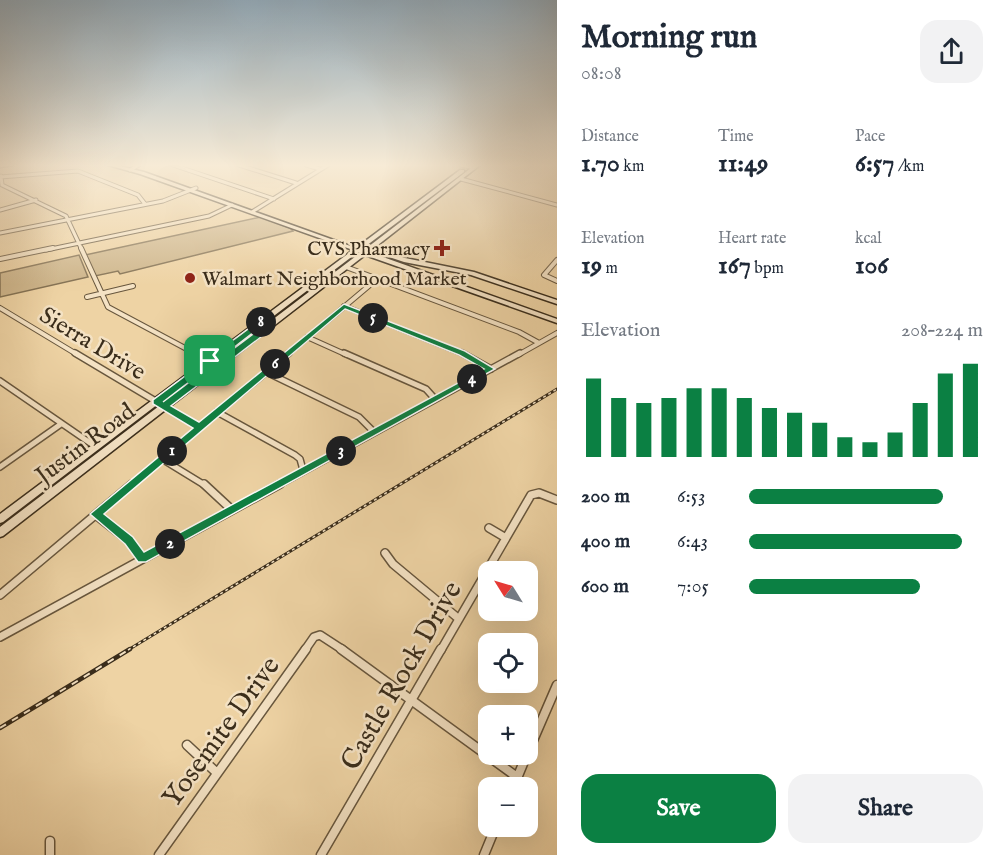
<!DOCTYPE html>
<html lang="en">
<head>
<meta charset="utf-8">
<style>
	body { margin:0; font-family:"IM FELL English",serif; background:#f2f2f3; color:#1f2937; height:100vh; display:flex; flex-direction:column; font-size:22px; white-space:nowrap }
	* { box-sizing:border-box; margin:0 }
	p { font-size:20px; color:#747a83 }
	.icon { flex:none; width:33px; height:33px; fill:none; stroke:currentColor; stroke-width:2; stroke-linecap:round; stroke-linejoin:round }
	.map { position:relative; flex:1; overflow:hidden }
	.panel { display:flex; flex-direction:column; background:#fff; width:450px }
	.panel>* { flex:none }
	.needle { width:39px; rotate:307deg }
	.controls { position:absolute; left:478px; top:561px; display:grid; gap:12px }
	.controls a { display:grid; place-items:center; width:60px; height:60px; border-radius:12px; background:#fff; box-shadow:0 6px 24px #0002; font-size:30px }
	.pin { position:absolute; display:grid; place-items:center; width:51px; height:51px; color:#fff; margin:-26px; border-radius:12px; box-shadow:0 3px 9px #0006 }
	.km { position:absolute; width:30px; height:30px; margin:-15px; border-radius:50%; background:#222; color:#fff; font-size:16px; line-height:30px; text-align:center }
	.round { display:grid; place-items:center; flex:none; width:63px; height:63px; border-radius:18px; background:#f2f2f3 }
	.head { display:flex; align-items:center; justify-content:space-between; height:102px; padding:0 24px }
	h1 { font-size:33px; font-weight:800; line-height:45px }
	.stats { display:grid; grid-template-columns:repeat(3,1fr); gap:9px; height:102px; padding:6px 24px }
	.stats div { display:grid; align-content:center }
	.stats b { font-size:26px; font-weight:800 }
	.stats small { font-size:16px; font-weight:400 }
	.stats p { font-size:16px }
	.chart { height:168px; padding:12px 24px }
	.chart p { display:flex; justify-content:space-between }
	.chart svg { width:100%; height:108px; margin-top:6px; stroke:#0b8043; stroke-width:6 }
	.cta { display:flex; gap:12px; margin-top:auto; padding:12px 24px }
	.cta a { flex:1; height:69px; border-radius:18px; background:#0b8043; color:#fff; font-size:24px; font-weight:800; line-height:69px; text-align:center }
	.cta a+a { background:#f2f2f3; color:#1f2937 }
	ul { padding:0 24px; list-style:none; font-size:20px }
	li { display:grid; grid-template-columns:96px 72px 1fr; align-items:center; height:45px }
	li i { height:15px; border-radius:8px; background:#0b8043 }
	main { display:flex; flex:1; min-height:0 }
	.map>svg:first-child { display:block }
	.green { fill:#cfb78d; stroke:#847254; stroke-width:1.5 }
	.lines { fill:none; stroke-linecap:round; stroke-linejoin:round }
	.minor-far4-casing { stroke:#67563d; stroke-width:5 }
	.minor-far3-casing { stroke:#67563d; stroke-width:6 }
	.minor-far2-casing { stroke:#67563d; stroke-width:8 }
	.minor-far1-casing { stroke:#67563d; stroke-width:10 }
	.minor-casing { stroke:#67563d; stroke-width:11 }
	.secondary-casing { stroke:#3a2d1b; stroke-width:3 }
	.minor-far4 { stroke:#f4e2c4; stroke-width:3 }
	.minor-far3 { stroke:#f4e2c4; stroke-width:4 }
	.minor-far2 { stroke:#f4e2c4; stroke-width:5 }
	.minor-far1 { stroke:#f4e2c4; stroke-width:7 }
	.minor { stroke:#f4e2c4; stroke-width:8 }
	.secondary { fill:#f4e2c4; fill-rule:evenodd }
	.rail-far1-casing { stroke:#3a2d1b; stroke-width:3 }
	.rail-casing { stroke:#3a2d1b; stroke-width:4.5 }
	.rail-far1 { stroke:#f4e2c4; stroke-width:1.5; stroke-dasharray:3; stroke-linecap:butt }
	.rail { stroke:#f4e2c4; stroke-width:2; stroke-dasharray:7; stroke-linecap:butt }
	.route { fill:#0b8043; stroke:#fff; stroke-width:1.5; fill-rule:evenodd }
	.poi-dot { fill:#8f2418; stroke:#f4e2c4; stroke-width:2 }
	.labels { text-anchor:middle; stroke-width:5; stroke-linejoin:round; paint-order:stroke }
	.far-poi-label { font-size:20px; fill:#3a2d1b; stroke:#f4e2c4; text-anchor:end }
	.street-label { font-size:24px; fill:#3a2d1b; stroke:#f4e2c4 }
	.near-street-label { font-size:28px; fill:#3a2d1b; stroke:#f4e2c4 }
</style>
</head>
<body>
<main>
<div class="map">
<svg width="557" height="855" viewBox="0 0 557 855">
	<rect width="100%" height="100%" fill="#eed3a4"/>
	<filter id="stains"><feTurbulence type="fractalNoise" baseFrequency=".00333" numOctaves="4"/><feColorMatrix values="0 0 0 0 .2 0 0 0 0 .09 0 0 0 0 .02 0 0 0 .5 -.17"/></filter>
	<radialGradient id="worn" r=".72"><stop offset=".6" stop-color="#630" stop-opacity="0"/><stop offset="1" stop-color="#630" stop-opacity=".3"/></radialGradient>
	<!-- green -->
	<path class="green" d="M 261,217 L 290,228 L 293,231 L 120,274 L 118,271 L 95,276 L 85,255 Z
		M 79,255 L 88,277 L 0,297 L 0,273 Z"/>
	<g class="lines">
		<defs>
			<path id="minor-far4" d="M 173,165 L 274,199
				M 239,165 L 296,183
				M 306,165 L 320,169
				M 461,165 L 474,168
				M 130,170 L 139,165
				M 1,176 L 2,185 L 66,216 L 82,250
				M 0,177 L 78,171 L 138,195 L 145,204
				M 461,179 L 557,205
				M 0,210 L 36,200
				M 252,212 L 328,165
				M 0,233 L 163,201 L 196,188
				M 46,250 L 209,216 L 232,205"/>
			<path id="minor-far3" d="M 81,248 L 108,307 L 198,355
				M 0,259 L 53,248
				M 557,260 L 544,275 L 557,281
				M 346,267 L 519,332 L 539,343
				M 87,297 L 133,286
				M 344,306 L 465,355
				M 0,308 L 78,355
				M 307,337 L 347,355
				M 287,355 L 377,279
				M 518,355 L 557,333"/>
			<path id="minor-far2" d="M 75,353 L 199,427
				M 195,353 L 210,361
				M 344,353 L 426,389 L 435,399
				M 462,353 L 491,369
				M 266,372 L 359,417 L 374,432
				M 0,381 L 96,447
				M 217,412 L 295,455 L 300,459 L 303,470
				M 162,459 L 206,486
				M 0,467 L 61,424
				M 130,486 L 289,353
				M 277,486 L 520,353"/>
			<path id="minor-far1" d="M 204,484 L 232,510
				M 96,515 L 129,541 L 142,559
				M 489,528 L 506,538
				M 385,553 L 393,564 L 459,619
				M 0,595 L 132,484
				M 0,637 L 280,484
				M 305,650 L 314,637 L 320,635 L 343,650
				M 441,650 L 531,495 L 539,493 L 557,500"/>
			<path id="minor" d="M 341,649 L 517,777
				M 187,745 L 216,772
				M 528,752 L 557,685
				M 513,788 L 527,754
				M 50,841 L 50,855
				M 159,855 L 306,649
				M 321,855 L 441,649
				M 484,855 L 496,826"/>
			<path id="secondary" d="M 0,165 L 13,165 L 0,167 Z
				M 108,165 L 116,165 L 144,172 L 356,248 L 460,170 L 464,170 L 464,172 L 362,249 L 364,250 L 475,165 L 480,165 L 369,252 L 557,319 L 557,323 L 365,255 L 3,536 L 0,537 L 0,527 L 360,253 L 358,252 L 3,522 L 0,523 L 0,514 L 353,250 L 140,174 Z
				M 379,250 L 405,258 L 474,272 L 557,300 L 557,304 L 471,275 L 404,262 L 377,253 L 377,251 Z"/>
		</defs>
		<!-- minor-far4 casing -->
		<use href="#minor-far4" class="minor-far4-casing"/>
		<!-- minor-far3 casing -->
		<use href="#minor-far3" class="minor-far3-casing"/>
		<!-- minor-far2 casing -->
		<use href="#minor-far2" class="minor-far2-casing"/>
		<!-- minor-far1 casing -->
		<use href="#minor-far1" class="minor-far1-casing"/>
		<!-- minor casing -->
		<use href="#minor" class="minor-casing"/>
		<!-- secondary casing -->
		<use href="#secondary" class="secondary-casing"/>
		<!-- minor-far4 -->
		<use href="#minor-far4" class="minor-far4"/>
		<!-- minor-far3 -->
		<use href="#minor-far3" class="minor-far3"/>
		<!-- minor-far2 -->
		<use href="#minor-far2" class="minor-far2"/>
		<!-- minor-far1 -->
		<use href="#minor-far1" class="minor-far1"/>
		<!-- minor -->
		<use href="#minor" class="minor"/>
		<!-- secondary -->
		<use href="#secondary" class="secondary"/>
		<defs>
			<path id="rail-far1" d="M 128,650 L 557,389"/>
			<path id="rail" d="M 0,728 L 130,649"/>
		</defs>
		<!-- rail-far1 casing -->
		<use href="#rail-far1" class="rail-far1-casing"/>
		<!-- rail casing -->
		<use href="#rail" class="rail-casing"/>
		<!-- rail-far1 -->
		<use href="#rail-far1" class="rail-far1"/>
		<!-- rail -->
		<use href="#rail" class="rail"/>
	</g>
	<!-- sky -->
	<linearGradient id="sky" x2="0" y2="1"><stop stop-color="#92aaba"/><stop offset="0.58" stop-color="#f7ebd6"/><stop offset="1" stop-color="#f7ebd6" stop-opacity="0"/></linearGradient>
	<rect width="557" height="285" fill="url(#sky)"/>
	<!-- route -->
	<path class="route" d="M 344,304 L 465,351 L 495,369 L 146,562 L 138,562 L 125,544 L 90,514 L 193,428 L 153,404 L 153,400 L 260,320 L 274,323 L 274,327 L 171,406 L 199,422 ZM 345,309 L 459,355 L 484,369 L 144,552 L 133,537 L 104,514 ZM 263,325 L 265,325 L 163,402 Z"/>
	<!-- markers -->
	<g class="poi-dot">
		<path d="M439 239h6v6h6v6h-6v6h-6v-6h-6v-6h6z"/>
		<circle cx="190" cy="278" r="6"/>
	</g>
	<g class="labels">
		<!-- far-poi labels -->
		<g class="far-poi-label">
			<text x="430" y="255">CVS Pharmacy</text>
			<text x="202" y="285" text-anchor="start">Walmart Neighborhood Market</text>
		</g>
		<!-- street labels -->
		<g class="street-label">
			<text transform="translate(93 343) rotate(31)" y="8">Sierra Drive</text>
			<text transform="translate(85 443) rotate(-37)" y="8">Justin Road</text>
		</g>
		<!-- near-street labels -->
		<g class="near-street-label">
			<text transform="translate(400 675) rotate(-60)" y="10">Castle Rock Drive</text>
			<text transform="translate(220 731) rotate(-54)" y="10">Yosemite Drive</text>
		</g>
	</g>
	<rect width="100%" height="100%" filter="url(#stains)"/>
	<rect width="100%" height="100%" fill="url(#worn)"/>
</svg>
<div class="controls">
<a><svg class="needle" viewBox="-14 -14 28 28"><path d="M0-13l5 13h-10z" fill="#e53935"/><path d="M0 13l5-13h-10z" fill="#747a83"/></svg></a>
<a><svg class="icon" aria-label="locate" viewBox="0 0 24 24"><circle cx="12" cy="12" r="6"/><path d="M12 2v4M12 18v4M2 12h4M18 12h4"/></svg></a>
<a>+</a>
<a>−</a>
</div>
<div class="pin" style="left:210px;top:361px;background:#1e9e55"><svg class="icon" aria-label="arrive" viewBox="0 0 24 24"><path d="M6 21V4h12l-3 4 3 4H6"/></svg></div>
<b class="km" style="left:172px;top:451px">1</b>
<b class="km" style="left:170px;top:544px">2</b>
<b class="km" style="left:341px;top:451px">3</b>
<b class="km" style="left:472px;top:379px">4</b>
<b class="km" style="left:373px;top:318px">5</b>
<b class="km" style="left:275px;top:364px">6</b>
<b class="km" style="left:261px;top:322px">8</b>
</div>
<section class="panel">
<div class="head"><div><h1>Morning run</h1><p>08:08</p></div><a class="round"><svg class="icon" aria-label="share" viewBox="0 0 24 24"><path d="M12 15V3M7 8l5-5 5 5M5 13v7h14v-7"/></svg></a></div>
<div class="stats">
<div><p>Distance</p><b>1.70<small> km</small></b></div>
<div><p>Time</p><b>11:49</b></div>
<div><p>Pace</p><b>6:57<small> /km</small></b></div>
</div>
<div class="stats">
<div><p>Elevation</p><b>19<small> m</small></b></div>
<div><p>Heart rate</p><b>167<small> bpm</small></b></div>
<div><p>kcal</p><b>106</b></div>
</div>
<div class="chart"><p><span>Elevation</span>208–224 m</p>
<svg viewBox="0 0 160 44" preserveAspectRatio="none"><path d="M5 44V12M15 44V20M25 44V22M35 44V20M45 44V16M55 44V16M65 44V20M75 44V24M85 44V26M95 44V30M105 44V36M115 44V38M125 44V34M135 44V22M145 44V10M155 44V6"/></svg>
</div>
<ul>
<li><b>200 m</b>6:53<i style="width:83%"></i></li>
<li><b>400 m</b>6:43<i style="width:91%"></i></li>
<li><b>600 m</b>7:05<i style="width:73%"></i></li>
</ul>
<div class="cta"><a>Save</a><a>Share</a></div>
</section>
</main>
</body>
</html>
